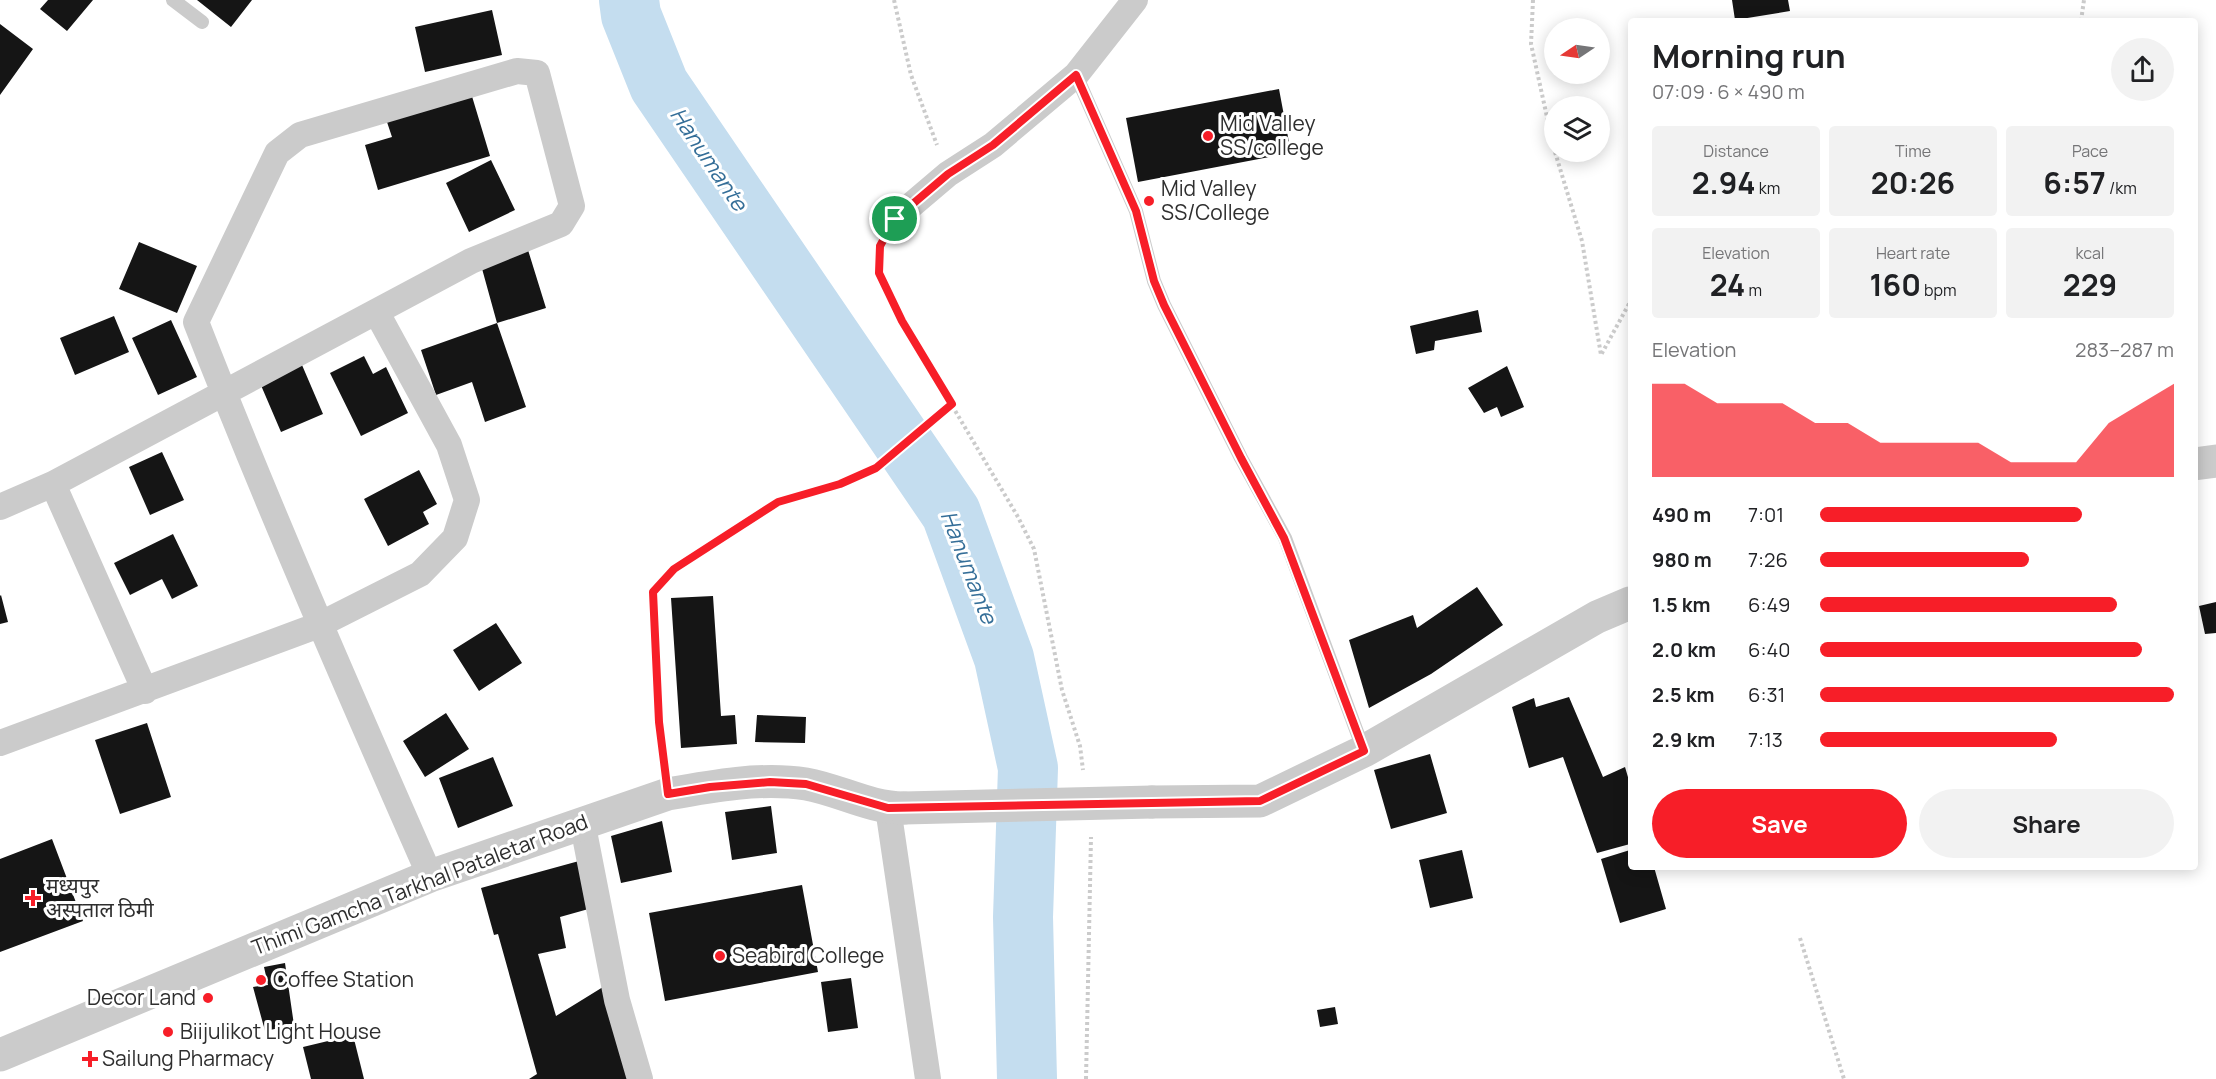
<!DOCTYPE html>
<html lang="en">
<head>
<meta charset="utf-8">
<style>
	body { margin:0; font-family:Manrope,"Noto Sans Devanagari",sans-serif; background:#f2f2f2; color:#202124; height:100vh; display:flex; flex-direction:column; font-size:22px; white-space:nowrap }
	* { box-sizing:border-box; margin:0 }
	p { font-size:20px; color:#757577 }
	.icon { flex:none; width:33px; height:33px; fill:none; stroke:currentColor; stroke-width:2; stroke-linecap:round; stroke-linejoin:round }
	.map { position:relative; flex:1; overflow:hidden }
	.side { position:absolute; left:1628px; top:18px; width:570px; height:852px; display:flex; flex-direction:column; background:#fff; border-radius:6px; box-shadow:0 3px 15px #0003 }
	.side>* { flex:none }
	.needle { width:39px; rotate:257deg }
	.fabs { position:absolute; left:1544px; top:18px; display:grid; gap:12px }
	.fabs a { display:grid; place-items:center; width:66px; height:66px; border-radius:50%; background:#fff; box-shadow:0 3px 15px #0003; font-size:30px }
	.pin { position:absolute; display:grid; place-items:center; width:51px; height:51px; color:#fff; margin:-26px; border:3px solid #fff; border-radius:50%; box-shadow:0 2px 6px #0007 }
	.round { display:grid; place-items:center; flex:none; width:63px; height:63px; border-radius:32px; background:#f2f2f2 }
	.summary { display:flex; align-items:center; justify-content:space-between; height:102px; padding:0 24px }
	h1 { font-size:33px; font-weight:700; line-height:45px }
	.stats { display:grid; grid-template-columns:repeat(3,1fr); gap:9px; height:102px; padding:6px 24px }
	.stats div { display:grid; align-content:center; border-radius:6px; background:#f2f2f2; text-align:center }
	.stats b { font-size:30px; font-weight:700 }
	.stats small { font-size:16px; font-weight:400 }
	.stats p { font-size:16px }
	.chart { height:168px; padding:12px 24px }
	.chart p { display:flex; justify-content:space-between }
	.chart svg { width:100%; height:108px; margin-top:6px; fill:#f71e28; opacity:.7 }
	.button { display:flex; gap:12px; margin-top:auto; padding:12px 24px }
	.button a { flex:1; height:69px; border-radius:36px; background:#f71e28; color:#fff; font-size:24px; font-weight:700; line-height:69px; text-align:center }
	.button a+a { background:#f2f2f2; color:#202124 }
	ul { padding:0 24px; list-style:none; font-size:20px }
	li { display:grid; grid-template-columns:96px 72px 1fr; align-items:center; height:45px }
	li i { height:15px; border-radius:8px; background:#f71e28 }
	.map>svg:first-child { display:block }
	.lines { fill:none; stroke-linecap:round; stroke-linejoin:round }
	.river { stroke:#c4ddef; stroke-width:60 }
	.building { fill:#151515 }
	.path { stroke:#cbcbcb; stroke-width:4; stroke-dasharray:3 3; stroke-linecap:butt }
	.service { stroke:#cbcbcb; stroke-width:14 }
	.minor { stroke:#cbcbcb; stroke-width:26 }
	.tertiary { stroke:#cbcbcb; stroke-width:33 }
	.tertiary-bridge { stroke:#cbcbcb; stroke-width:33 }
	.route-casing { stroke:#fff; stroke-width:12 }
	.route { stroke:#f71e28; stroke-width:8 }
	.poi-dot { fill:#f71e28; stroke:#fff; stroke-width:2 }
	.labels { text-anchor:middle; stroke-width:6; stroke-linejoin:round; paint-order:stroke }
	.poi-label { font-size:21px; fill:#2e2e2e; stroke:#fff; text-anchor:start }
	.street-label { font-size:21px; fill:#2e2e2e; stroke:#fff }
	.water-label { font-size:22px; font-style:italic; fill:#346e98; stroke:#fff }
</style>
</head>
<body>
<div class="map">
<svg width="2216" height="1079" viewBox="0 0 2216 1079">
	<rect width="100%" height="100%" fill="#fff"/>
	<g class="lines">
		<!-- river -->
		<path class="river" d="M 629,0 L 631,15 L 659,85 L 951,513 L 1004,658 L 1028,768 L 1023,917 L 1027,1079"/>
	</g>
	<!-- building -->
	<path class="building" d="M 48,0 L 93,0 L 67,31 L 40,9 Z
		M 197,0 L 252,0 L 231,27 Z
		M 1732,0 L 1788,0 L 1790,11 L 1735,20 Z
		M 492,10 L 502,55 L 425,72 L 415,27 Z
		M 0,24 L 33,49 L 0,95 Z
		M 1279,89 L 1291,153 L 1138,182 L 1126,118 Z
		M 471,93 L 490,156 L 378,190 L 365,145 L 392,137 L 386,119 Z
		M 491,160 L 515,210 L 469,232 L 446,183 Z
		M 139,242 L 197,266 L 177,313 L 119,289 Z
		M 528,250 L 546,308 L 497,323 L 481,265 Z
		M 1478,310 L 1482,332 L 1435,341 L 1434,350 L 1416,354 L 1410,326 Z
		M 114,316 L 129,352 L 75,375 L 60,338 Z
		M 171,320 L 197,377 L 158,395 L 132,338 Z
		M 497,323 L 526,407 L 485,422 L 472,382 L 436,395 L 421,350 Z
		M 364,356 L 373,374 L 386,367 L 408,413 L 361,436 L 330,373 Z
		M 302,365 L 323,414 L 281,432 L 260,383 Z
		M 1507,366 L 1524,407 L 1501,417 L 1497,407 L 1484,413 L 1468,388 Z
		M 162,452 L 184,500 L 150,515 L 129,467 Z
		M 419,470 L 437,504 L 423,512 L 429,524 L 388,546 L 364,499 Z
		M 173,534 L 198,586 L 172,599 L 162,579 L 130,595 L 114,563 Z
		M 1477,587 L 1503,625 L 1431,674 L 1369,708 L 1349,640 L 1413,615 L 1417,628 Z
		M 1,595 L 8,622 L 0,624 L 0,596 Z
		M 713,596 L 721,716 L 735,715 L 737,744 L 681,748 L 671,598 Z
		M 2216,602 L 2216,633 L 2205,634 L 2199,606 Z
		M 496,623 L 522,663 L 479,691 L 453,650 Z
		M 1569,697 L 1603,777 L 1625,767 L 1630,784 L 1630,844 L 1597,853 L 1563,757 L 1529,768 L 1512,707 L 1534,698 L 1536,707 Z
		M 446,713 L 469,749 L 425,777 L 403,741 Z
		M 757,715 L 806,717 L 805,743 L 755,742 Z
		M 147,723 L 171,797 L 120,814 L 95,740 Z
		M 1430,754 L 1447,813 L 1391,829 L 1374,770 Z
		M 493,757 L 513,806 L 458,828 L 439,778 Z
		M 771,806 L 777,853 L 732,860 L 725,812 Z
		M 662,821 L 672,872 L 621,883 L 611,836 Z
		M 52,839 L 83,921 L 0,952 L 0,859 Z
		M 1462,850 L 1473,898 L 1430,908 L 1419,860 Z
		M 1630,850 L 1630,867 L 1654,867 L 1666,909 L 1620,923 L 1601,859 Z
		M 579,861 L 592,908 L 560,917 L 566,948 L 538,954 L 556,1016 L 603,987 L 638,1079 L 529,1079 L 537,1074 L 498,934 L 494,935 L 481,888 Z
		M 802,885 L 818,972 L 665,1001 L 649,913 Z
		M 285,963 L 294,1025 L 265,1031 L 253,987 L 268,985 L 264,967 Z
		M 851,978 L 858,1028 L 828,1032 L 821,982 Z
		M 1335,1007 L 1338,1024 L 1320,1027 L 1317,1010 Z
		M 353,1035 L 364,1079 L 311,1079 L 303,1047 Z"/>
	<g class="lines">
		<!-- path -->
		<path class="path" d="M 894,0 L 911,75 L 937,145
			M 1533,0 L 1531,44 L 1554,149
			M 2081,21 L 2084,0
			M 1555,152 L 1582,241 L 1601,355 L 1630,302
			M 881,245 L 879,273 L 902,321 L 1018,517 L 1034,549 L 1062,690 L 1080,746 L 1083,770
			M 664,761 L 654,652 L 653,592 L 674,569 L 779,502 L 840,484 L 876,468 L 952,404
			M 1800,938 L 1844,1079
			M 1086,1079 L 1091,837"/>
		<!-- service -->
		<path class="service" d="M 173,0 L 202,22
			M 1076,75 L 1136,211 L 1154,281 L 1164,305 L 1241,458 L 1285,538 L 1364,751"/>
		<!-- minor -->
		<path class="minor" d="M 895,219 L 948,174 L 993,145 L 1076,75 L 1135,0
			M 53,484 L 145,691
			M 0,507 L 53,484 L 471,261 L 561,224 L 572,206 L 537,73 L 517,71 L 300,135 L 277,153 L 196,322 C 269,509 349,692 430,876
			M 0,743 L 319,625 L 420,574 L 455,538 L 467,500 L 449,445 L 377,313
			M 888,808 L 928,1079
			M 582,821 L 617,1000 L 640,1079"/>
		<!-- tertiary -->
		<path class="tertiary" d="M 2194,464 L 2216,461
			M 1152,802 L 1260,801 L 1364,751 L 1597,617 L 1630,603
			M 0,1055 L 430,876 L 668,794 C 712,786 761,777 806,784 C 840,790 869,808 904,808"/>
		<!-- tertiary-bridge -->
		<path class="tertiary-bridge" d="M 904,808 L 1152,802"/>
	</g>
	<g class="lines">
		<defs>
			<path id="route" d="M 1076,75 L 1136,211 L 1154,281 L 1164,305 L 1241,458 L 1284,538 L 1364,751 L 1260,801 L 888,808 L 806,784 L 770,782 L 710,787 L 668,794 L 659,722 L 653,592 L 674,569 L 778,502 L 840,484 L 876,468 L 952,404 L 902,321 L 879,273 L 880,246 L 895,219 L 948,174 L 993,145 Z"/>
		</defs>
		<!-- route casing -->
		<use href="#route" class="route-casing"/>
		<!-- route -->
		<use href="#route" class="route"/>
	</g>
	<!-- markers -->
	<g class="poi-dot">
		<circle cx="1208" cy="136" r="6"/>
		<circle cx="1149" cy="201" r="6"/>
		<path d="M30 889h6v6h6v6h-6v6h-6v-6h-6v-6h6z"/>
		<circle cx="720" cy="956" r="6"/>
		<circle cx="261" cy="980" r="6"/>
		<circle cx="208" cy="998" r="6"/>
		<circle cx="168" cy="1032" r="6"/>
		<path d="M87 1050h6v6h6v6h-6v6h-6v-6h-6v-6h6z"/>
	</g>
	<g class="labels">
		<!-- poi labels -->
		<g class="poi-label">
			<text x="1220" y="131">Mid Valley<tspan x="1220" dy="24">SS/college</tspan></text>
			<text x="1161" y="196">Mid Valley<tspan x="1161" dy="24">SS/College</tspan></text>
			<text x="46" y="893">मध्यपुर<tspan x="46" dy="24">अस्पताल ठिमी</tspan></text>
			<text x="732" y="963">Seabird College</text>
			<text x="273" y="987">Coffee Station</text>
			<text x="196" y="1005" text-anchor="end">Decor Land</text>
			<text x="180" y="1039">Biijulikot Light House</text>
			<text x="102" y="1066">Sailung Pharmacy</text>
		</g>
		<!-- street labels -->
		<g class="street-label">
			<text transform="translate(420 885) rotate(-21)" y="7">Thimi Gamcha Tarkhal Pataletar Road</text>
		</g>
		<!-- water labels -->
		<g class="water-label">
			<text transform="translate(709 159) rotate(56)" y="8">Hanumante</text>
			<text transform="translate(969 567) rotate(69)" y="8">Hanumante</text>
		</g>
	</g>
</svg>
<div class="fabs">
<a><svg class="needle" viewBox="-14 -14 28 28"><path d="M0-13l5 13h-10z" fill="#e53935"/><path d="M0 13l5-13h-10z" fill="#757577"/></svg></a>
<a><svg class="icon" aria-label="layers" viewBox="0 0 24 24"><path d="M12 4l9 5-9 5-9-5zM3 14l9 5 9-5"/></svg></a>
</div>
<div class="pin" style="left:895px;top:219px;background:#1e9e55"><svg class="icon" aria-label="arrive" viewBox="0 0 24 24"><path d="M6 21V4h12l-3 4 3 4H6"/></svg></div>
<section class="side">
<div class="summary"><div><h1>Morning run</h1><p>07:09 · 6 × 490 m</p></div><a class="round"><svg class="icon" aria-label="share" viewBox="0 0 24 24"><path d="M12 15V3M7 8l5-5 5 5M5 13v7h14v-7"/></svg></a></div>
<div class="stats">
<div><p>Distance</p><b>2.94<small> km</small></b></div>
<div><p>Time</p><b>20:26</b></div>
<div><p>Pace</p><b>6:57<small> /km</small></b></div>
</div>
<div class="stats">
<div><p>Elevation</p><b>24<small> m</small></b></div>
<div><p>Heart rate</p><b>160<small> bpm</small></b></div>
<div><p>kcal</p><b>229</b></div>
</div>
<div class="chart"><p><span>Elevation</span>283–287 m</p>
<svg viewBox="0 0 160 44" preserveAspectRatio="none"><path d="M0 44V6L10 6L20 14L30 14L40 14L50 22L60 22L70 30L80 30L90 30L100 30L110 38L120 38L130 38L140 22L150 14L160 6V44z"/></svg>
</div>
<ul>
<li><b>490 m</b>7:01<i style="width:74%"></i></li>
<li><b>980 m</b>7:26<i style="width:59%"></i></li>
<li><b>1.5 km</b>6:49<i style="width:84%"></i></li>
<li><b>2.0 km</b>6:40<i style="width:91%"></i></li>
<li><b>2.5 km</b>6:31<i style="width:100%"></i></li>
<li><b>2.9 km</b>7:13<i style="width:67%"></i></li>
</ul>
<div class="button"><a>Save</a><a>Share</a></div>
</section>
</div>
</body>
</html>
